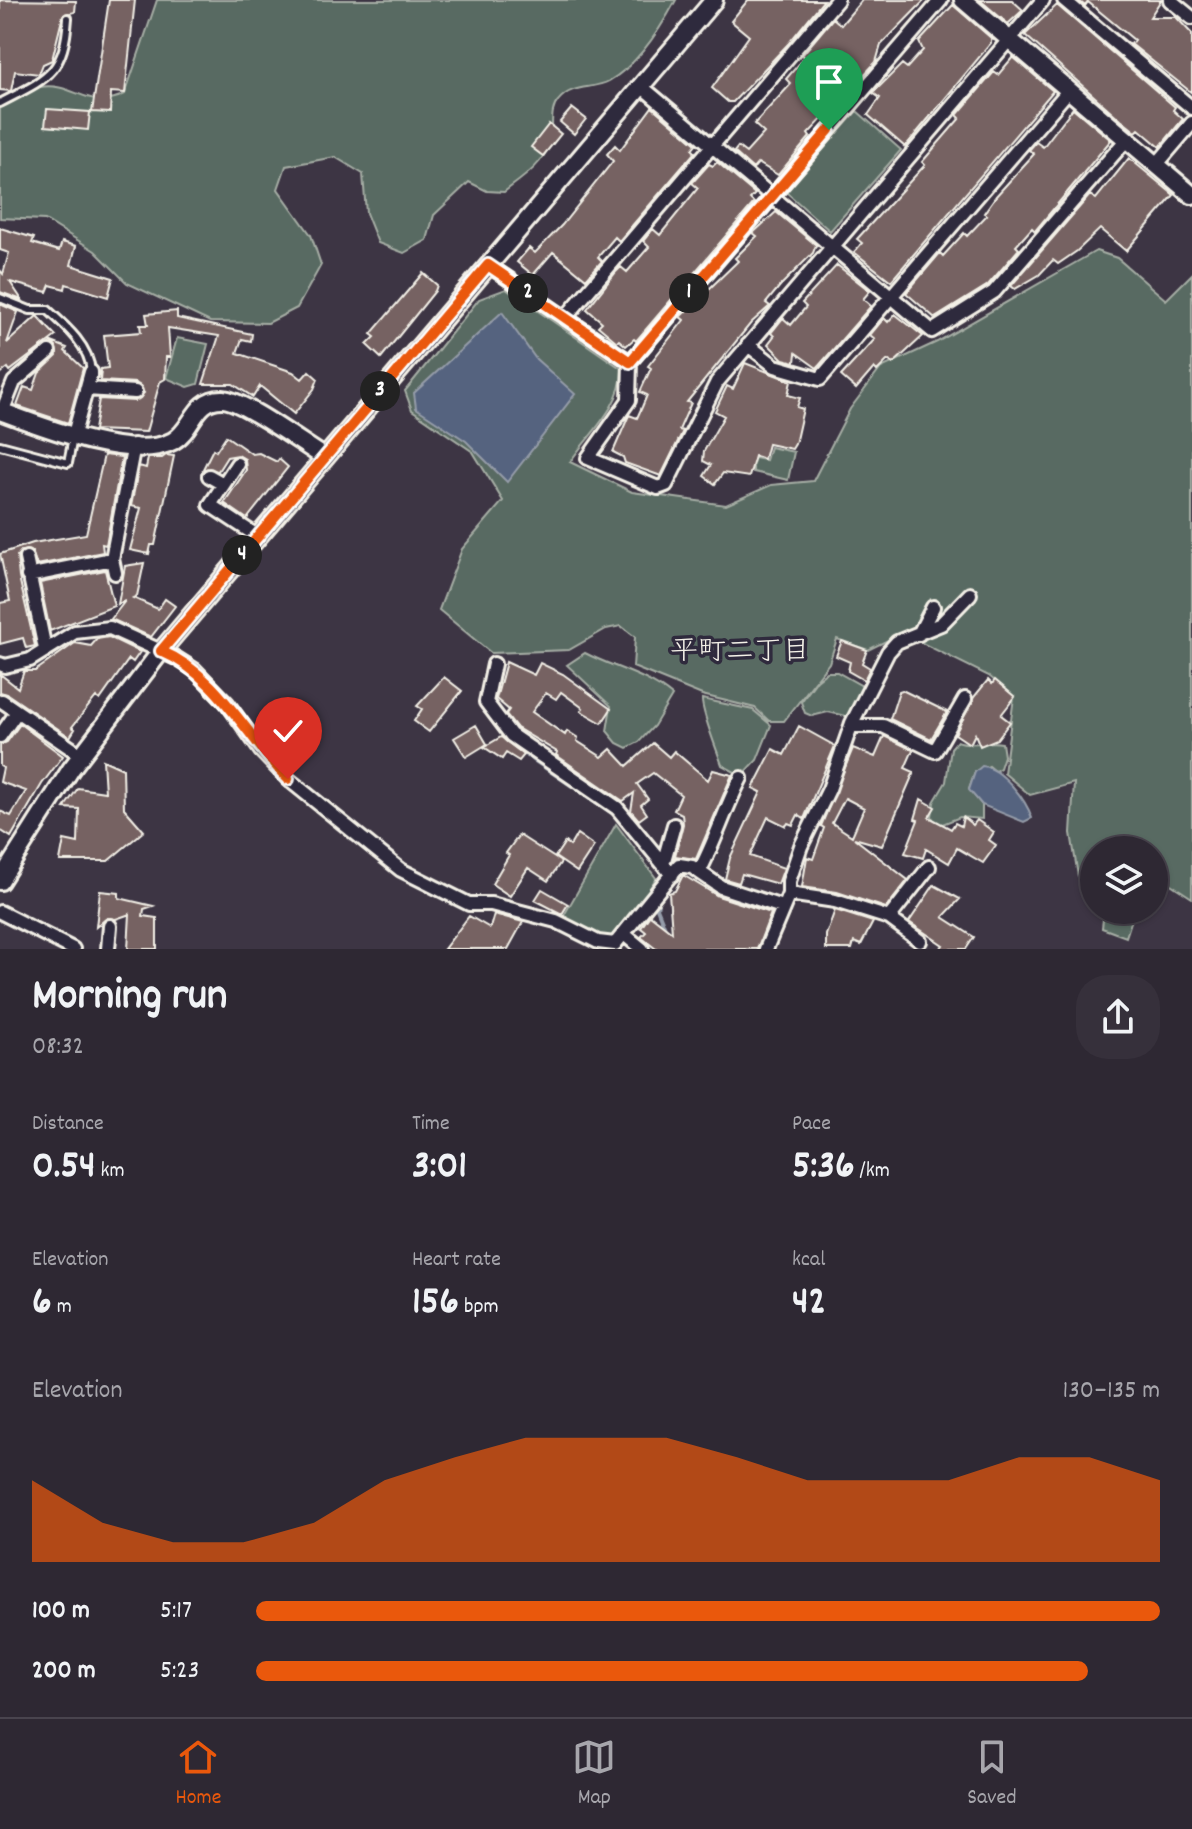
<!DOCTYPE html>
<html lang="en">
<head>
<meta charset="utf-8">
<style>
	body { margin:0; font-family:Dekko,"Klee One",sans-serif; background:#36303b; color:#f1f3f6; height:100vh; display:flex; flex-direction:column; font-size:30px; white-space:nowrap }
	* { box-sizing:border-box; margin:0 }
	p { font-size:26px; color:#a7a6ac }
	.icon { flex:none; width:44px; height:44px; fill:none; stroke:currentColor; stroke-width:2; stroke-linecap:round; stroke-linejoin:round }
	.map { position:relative; height:949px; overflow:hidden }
	.panel { display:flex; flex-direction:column; background:#2e2833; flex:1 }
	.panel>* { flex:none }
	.fabs { position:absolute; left:1080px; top:836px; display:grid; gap:16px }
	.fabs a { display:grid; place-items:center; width:88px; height:88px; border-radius:50%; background:#2e2833; box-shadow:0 2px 6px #0004,0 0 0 2px #49444e; font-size:40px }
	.pin { position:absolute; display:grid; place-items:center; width:68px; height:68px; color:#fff; margin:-82px -34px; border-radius:50% 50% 50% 0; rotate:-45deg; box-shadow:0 0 8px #0007 }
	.pin .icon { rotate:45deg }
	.km { position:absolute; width:40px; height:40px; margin:-20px; border-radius:50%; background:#222; color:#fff; font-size:22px; line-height:40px; text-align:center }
	.round { display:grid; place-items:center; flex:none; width:84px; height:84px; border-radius:32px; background:#36303b }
	.head { display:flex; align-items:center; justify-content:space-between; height:136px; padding:0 32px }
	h1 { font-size:44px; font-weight:700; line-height:60px }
	.metrics { display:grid; grid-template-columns:repeat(3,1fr); gap:12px; height:136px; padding:8px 32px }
	.metrics div { display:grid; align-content:center }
	.metrics b { font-size:40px; font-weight:700 }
	.metrics small { font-size:22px; font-weight:400 }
	.metrics p { font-size:22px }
	.chart { height:224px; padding:16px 32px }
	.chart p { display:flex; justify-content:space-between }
	.chart svg { width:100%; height:144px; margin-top:8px; fill:#ea580c; opacity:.7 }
	ul { padding:0 32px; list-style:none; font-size:26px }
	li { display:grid; grid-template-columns:128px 96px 1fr; align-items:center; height:60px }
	li i { height:20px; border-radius:10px; background:#ea580c }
	.tabs { display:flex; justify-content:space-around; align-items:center; height:112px; border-top:2px solid #49444e; background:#2e2833; font-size:22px; color:#a7a6ac }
	.tabs a { display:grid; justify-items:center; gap:4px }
	.tabs .current { color:#ea580c }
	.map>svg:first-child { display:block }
	.green { fill:#596a62; stroke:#a6aea5; stroke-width:2 }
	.water { fill:#55647f; stroke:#959ca9; stroke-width:2 }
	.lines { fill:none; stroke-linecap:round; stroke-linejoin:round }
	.stream { stroke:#959ca9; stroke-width:4 }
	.building { fill:#766262; stroke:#f4f1e8; stroke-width:2; fill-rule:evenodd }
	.service-casing { stroke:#f4f1e8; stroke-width:12 }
	.minor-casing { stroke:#f4f1e8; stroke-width:18 }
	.tertiary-casing { stroke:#f4f1e8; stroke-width:22 }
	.service { stroke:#2f2a3d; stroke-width:6 }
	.minor { stroke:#2f2a3d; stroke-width:12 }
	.tertiary { stroke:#2f2a3d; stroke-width:16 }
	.route-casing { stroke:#fff; stroke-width:16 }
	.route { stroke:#ea580c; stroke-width:10 }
	.labels { text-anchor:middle; stroke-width:7; stroke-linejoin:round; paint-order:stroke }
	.neighbourhood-label { font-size:28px; fill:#f4f1e8; stroke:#2f2a3d }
</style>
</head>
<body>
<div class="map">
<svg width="1192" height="949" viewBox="0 0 1192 949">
	<rect width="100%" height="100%" fill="#3d3544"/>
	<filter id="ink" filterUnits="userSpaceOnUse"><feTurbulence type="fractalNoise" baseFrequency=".0125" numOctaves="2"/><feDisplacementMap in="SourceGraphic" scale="16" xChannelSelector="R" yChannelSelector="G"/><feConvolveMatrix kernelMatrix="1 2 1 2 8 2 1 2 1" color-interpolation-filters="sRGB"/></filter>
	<g filter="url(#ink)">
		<!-- green -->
		<path class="green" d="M 157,0 L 676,0 C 661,28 639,64 609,81 C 593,90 572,83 558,101 C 548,112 555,129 550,143 C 543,165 522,178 504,192 L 487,191 L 469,182 L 434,215 L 427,240 L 404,253 L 378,243 L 366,213 L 363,174 L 335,157 L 286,166 L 278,189 L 311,235 L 321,265 L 297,308 L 268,323 L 210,322 L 127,283 L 95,251 L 45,220 L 0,218 L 0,106 C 13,98 25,89 40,87 C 73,81 89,112 125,94 Z
			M 857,111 L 901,150 L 830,231 L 786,192 Z
			M 1096,251 L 1117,258 L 1166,300 L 1192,274 L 1192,898 L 1154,873 L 1154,850 L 1094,850 L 1094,888 L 1078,876 L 1071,833 L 1074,783 L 1030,795 L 1004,773 L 1014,697 L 989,676 L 902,633 L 868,650 L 837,639 L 829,663 L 784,721 L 769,721 L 755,708 L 702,695 L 633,667 L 635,637 L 621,626 L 606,629 L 569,650 L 491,653 L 439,610 L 462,549 L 503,501 L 473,452 L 412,410 L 405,391 L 479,299 L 506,289 L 622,369 C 623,405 589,434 570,462 L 632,492 L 726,505 L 771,485 L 813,481 L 850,409 L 881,368 L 937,342 Z
			M 177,338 L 208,344 L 198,384 L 188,387 L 166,378 Z
			M 770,447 L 794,452 L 788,480 L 753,472 L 753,467 L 743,464 L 744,456 L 766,460 Z
			M 585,653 C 614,668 647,675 672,696 L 654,726 L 639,742 L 627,748 L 617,743 L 607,731 L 611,706 L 567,665 Z
			M 827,672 L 837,672 L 862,686 L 850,717 L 828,712 L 812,716 L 805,713 L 801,702 L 817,680 Z
			M 702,699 L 753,710 L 771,725 L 757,760 L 742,776 L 722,765 C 717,750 701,711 702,699 Z
			M 957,741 C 973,747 986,740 1002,743 L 1004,756 L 1000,768 L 995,771 L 989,766 L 975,772 L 969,789 L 982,805 L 982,819 L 960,817 L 935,827 L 932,816 L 934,802 L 946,782 L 951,748 Z
			M 616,824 L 656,878 L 638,908 L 613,937 L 600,936 L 563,917 Z
			M 1104,910 L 1135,910 L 1126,937 L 1102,928 Z"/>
		<!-- water -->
		<path class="water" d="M 502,312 L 536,359 L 575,394 L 507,482 L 466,441 L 416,408 L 414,393 Z
			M 982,766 C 1002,768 1026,800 1032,818 L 1024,822 L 982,805 L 969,790 L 975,772 Z"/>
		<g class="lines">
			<!-- stream -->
			<path class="stream" d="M 507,742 L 618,817
				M 653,861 L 662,872 L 660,881
				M 659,898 L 657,908 L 665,928"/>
		</g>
		<!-- building -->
		<path class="building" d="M 0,0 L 76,1 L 75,12 L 63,15 L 52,60 L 43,64 L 39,74 L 15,71 L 11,91 L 0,90 Z
			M 109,0 L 135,0 L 125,93 L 111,92 L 110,113 L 92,112 Z
			M 748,0 L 824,0 L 789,43 L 733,102 L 728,102 L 712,88 L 749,36 L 731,21 Z
			M 862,0 L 925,0 L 881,45 L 876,62 L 808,134 L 810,137 L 778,175 L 758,163 L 753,169 L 734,152 L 738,147 L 746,153 L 764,133 L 754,124 L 791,84 L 786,79 L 805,57 L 802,55 L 833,18 L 841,25 Z
			M 980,0 L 1012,0 L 1023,10 L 1008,24 Z
			M 1078,0 L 1161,0 L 1150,17 L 1176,17 L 1192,34 L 1192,93 L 1131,44 L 1134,40 L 1088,2 L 1085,6 Z
			M 953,5 L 991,38 L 991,43 L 905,147 L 868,115 L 880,98 L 873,93 L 902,64 L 907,68 L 923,50 L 919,42 Z
			M 1057,5 L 1175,107 L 1173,110 L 1183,119 L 1160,147 L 1139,129 L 1136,132 L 1121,120 L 1025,35 Z
			M 1013,57 L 1053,91 L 891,281 L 854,252 L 862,243 L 857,239 L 925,165 L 922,162 L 960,118 L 957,115 L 994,72 L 998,75 Z
			M 652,107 L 696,144 L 692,149 L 695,152 L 619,241 L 615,237 L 598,257 L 602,261 L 586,279 L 553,252 L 533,275 L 517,262 L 529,248 L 535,253 L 562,225 L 613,161 L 607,154 L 615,145 L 620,150 Z
			M 572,108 L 586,119 L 574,134 L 560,122 Z
			M 1073,108 L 1111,140 L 1035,231 L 1032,228 L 1016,246 L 1019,249 L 988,285 L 935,318 L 906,293 L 940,253 L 943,256 L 964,233 L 967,236 L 987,215 L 984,213 L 996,196 L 1034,154 L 1029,150 L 1036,142 L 1043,147 Z
			M 47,109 L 90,112 L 88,130 L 45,126 Z
			M 549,124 L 561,134 L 543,156 L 531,147 Z
			M 1129,158 L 1174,195 L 1126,251 L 1100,229 L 1077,251 L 1058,264 L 1053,260 L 1039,275 L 1015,289 L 1011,286 L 1090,195 L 1096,199 Z
			M 717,162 L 755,194 L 750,199 L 754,203 L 636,341 L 634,339 L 626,346 L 619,340 L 617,342 L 598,326 L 602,322 L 587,309 L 616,272 L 621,267 L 627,272 L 649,247 L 643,241 L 653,229 L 660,235 L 698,188 L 692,183 L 709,164 L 713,166 Z
			M 776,212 L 816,245 L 813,253 L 780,286 L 766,303 L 770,306 L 751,323 L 687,402 L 691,403 L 679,430 L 683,431 L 661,476 L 625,463 L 623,457 L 613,452 L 629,415 L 637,418 L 642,407 L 647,395 L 640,392 L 651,368 L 648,366 L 684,320 L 680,317 L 738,261 L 735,258 L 757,236 L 753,233 Z
			M 0,228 L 34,238 L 32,243 L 59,251 L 62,242 L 76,246 L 71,265 L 113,278 L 108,297 L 66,284 L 65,289 L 50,285 L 47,292 L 10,282 L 22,300 L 0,292 L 0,270 L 3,274 L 9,253 L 0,250 Z
			M 837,265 L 870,291 L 863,299 L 871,306 L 817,368 L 796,353 L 795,362 L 783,359 L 768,344 L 774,336 L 771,333 L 783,318 L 791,325 L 806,307 L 802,303 Z
			M 423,273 L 437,285 L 435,291 L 381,358 L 367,345 L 375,337 L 371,334 Z
			M 0,304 L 18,312 L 7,343 L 37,316 L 56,336 L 10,371 L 8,368 L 0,374 Z
			M 177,311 L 177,318 L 252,334 L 251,341 L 242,339 L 237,353 L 293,372 L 302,379 L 309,371 L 318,379 L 314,389 L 294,414 L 260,386 L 253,397 L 233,384 L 203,384 L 219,336 L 168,328 L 170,357 L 166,357 L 165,379 L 160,382 L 146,432 L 94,430 L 99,399 L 135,401 L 144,393 L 136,383 L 100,381 L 101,369 L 108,368 L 104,335 L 141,332 L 140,325 L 148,325 L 146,314 Z
			M 895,314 L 923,336 L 893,364 L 888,360 L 877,371 L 874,368 L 856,389 L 841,376 L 875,339 L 870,335 L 884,318 L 888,322 Z
			M 49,341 L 67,348 L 65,351 L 83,368 L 68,423 L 17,406 L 24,387 L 33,390 L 39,373 L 57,356 L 56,347 Z
			M 745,363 L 791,381 L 788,395 L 800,398 L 797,407 L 803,409 L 795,444 L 792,449 L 768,444 L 764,459 L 755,456 L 749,477 L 723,473 L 715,484 L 704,476 L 711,465 L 703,461 L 704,451 L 724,416 L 715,411 L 727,386 L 733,389 Z
			M 226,436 L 252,454 L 259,453 L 277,462 L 279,459 L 288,467 L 247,519 L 224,503 L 246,470 L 245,459 L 238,455 L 227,457 L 218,471 L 203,469 L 213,449 L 216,451 Z
			M 104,455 L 122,457 L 106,545 L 102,544 L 103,552 L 37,565 L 32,552 L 21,551 L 17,556 L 19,577 L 35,646 L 26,648 L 23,638 L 0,644 L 0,603 L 10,601 L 0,554 L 33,543 L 86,534 Z
			M 166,455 L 174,456 L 155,545 L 151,545 L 149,554 L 130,550 L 141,508 L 131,506 L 139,466 L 146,468 L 148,458 L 162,458 Z
			M 144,563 L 137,596 L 133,598 L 158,609 L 165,599 L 175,606 L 151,637 L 111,619 L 125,601 L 118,604 L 125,566 Z
			M 105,570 L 114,606 L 50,631 L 40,583 Z
			M 109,637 L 140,652 L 133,662 L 129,659 L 100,700 L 96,697 L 72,727 L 75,729 L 70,737 L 7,694 L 0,692 L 0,674 L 18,688 L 24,671 L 35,671 L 75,643 L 91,646 L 97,639 Z
			M 842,641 L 867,650 L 862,663 L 870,668 L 864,680 L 848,671 L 850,662 L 836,656 Z
			M 506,662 L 534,675 L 540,663 L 563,674 L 611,709 L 602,723 L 581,711 L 583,708 L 561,692 L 556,699 L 546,693 L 532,712 L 565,735 L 567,731 L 578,738 L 577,741 L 602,757 L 611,749 L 627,766 L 653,743 L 669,757 L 674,751 L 708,780 L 713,770 L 732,775 L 696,859 L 675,856 L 683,824 L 682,814 L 674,810 L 681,795 L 653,773 L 637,784 L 648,799 L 641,805 L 647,814 L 639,820 L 631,811 L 634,793 L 623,801 L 556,755 L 557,752 L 517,728 L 506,714 L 509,710 L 496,699 Z
			M 444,677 L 462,691 L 429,732 L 414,721 L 422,709 L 417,706 Z
			M 988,680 L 992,684 L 995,680 L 1015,697 L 1001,715 L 1010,722 L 997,739 L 980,746 L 975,734 L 970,744 L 955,734 L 974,697 Z
			M 902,690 L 947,712 L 931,739 L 890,719 L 899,691 Z
			M 20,724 L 63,756 L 42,784 L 11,837 L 0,830 L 0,811 L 11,816 L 26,791 L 0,782 L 3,768 L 0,766 L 0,745 L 7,742 Z
			M 476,725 L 487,744 L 466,757 L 454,738 Z
			M 799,726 L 835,746 L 804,819 L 798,815 L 793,825 L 788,823 L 786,826 L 768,817 L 750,856 L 784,868 L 778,884 L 742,874 L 739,883 L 725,879 L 730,858 L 761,792 L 753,788 L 773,749 L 784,755 Z
			M 884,736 L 913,750 L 905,768 L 914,772 L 882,846 L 854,838 L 908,880 L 886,908 L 837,892 L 802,887 L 807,857 L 813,859 L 824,828 L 821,826 L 853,748 L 875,757 ZM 845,798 L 864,808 L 852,836 L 832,823 Z
			M 501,737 L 524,755 L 519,761 L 506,753 L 502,759 L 484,747 Z
			M 103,760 L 123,769 L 124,808 L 144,831 L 108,861 L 60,861 L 64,840 L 78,843 L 79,809 L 64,808 L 78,788 L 105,792 Z
			M 921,799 L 935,807 L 929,817 L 951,829 L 955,823 L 961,826 L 963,817 L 973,825 L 977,820 L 994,832 L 989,840 L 996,845 L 983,863 L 957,848 L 949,863 L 926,849 L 923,858 L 905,853 L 918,820 L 915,819 Z
			M 577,834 L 594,846 L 577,872 L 555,857 L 565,842 L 570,846 Z
			M 519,835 L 561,862 L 548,881 L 528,868 L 510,896 L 492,884 L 509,855 L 506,853 Z
			M 683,875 L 718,896 L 771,913 L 757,949 L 656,949 L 641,937 L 646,932 L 641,928 L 650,915 L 672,932 L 669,893 L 675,891 Z
			M 934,885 L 960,899 L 943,917 L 974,937 L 966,949 L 940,949 L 943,945 L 909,922 Z
			M 542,889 L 568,904 L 562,914 L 535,900 Z
			M 100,891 L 119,893 L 119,898 L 153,906 L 144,909 L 143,916 L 157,918 L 157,949 L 128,949 L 130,914 L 116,919 L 107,918 L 96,927 Z
			M 835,910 L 873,922 L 861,945 L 854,942 L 852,949 L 826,949 L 826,935 Z
			M 494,914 L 523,922 L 508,949 L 444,949 L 469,916 L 490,928 Z"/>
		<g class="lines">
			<defs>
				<path id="service" d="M 0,103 C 48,78 64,74 68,18
					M 0,298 L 30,310 L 48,310 C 66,326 90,347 91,372
					M 0,445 L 68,463 L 73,438"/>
				<path id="minor" d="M 941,0 L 630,362 L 629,400 L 588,458 L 658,488 L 666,485 L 717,382 L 1043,0
					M 1064,0 L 1192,108
					M 1170,0 L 1192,18
					M 641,86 L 932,331 L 994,292 L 1127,139
					M 1157,164 L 1192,123
					M 488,265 L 630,362
					M 565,318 L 837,0
					M 748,345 L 775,366 L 820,379 L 1069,90
					M 86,389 L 135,392
					M 2,412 L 14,382 L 49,352
					M 73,438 L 91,372
					M 237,464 L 210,505 L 257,536
					M 209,476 L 223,484
					M 26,558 L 45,649
					M 115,573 L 112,559 L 134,445
					M 28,576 L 112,559
					M 919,634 L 933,607
					M 0,664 L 5,666 L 30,660 L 75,632 L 110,628 L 176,658 L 195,670 L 227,703 L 261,751 L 288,779 L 401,870 L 469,904 L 491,904 L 556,921 L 598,942 L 615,944 L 679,865 L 692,867 L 721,887 L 782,907
					M 494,664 L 486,702 L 511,735 L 617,808 L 672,875
					M 2,701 L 81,755
					M 851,726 L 883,726 L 935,751 L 965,699
					M 0,736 L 17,712
					M 663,864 L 674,825
					M 699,872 C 716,840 724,811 741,778
					M 789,894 L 835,901 L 889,918 L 920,941
					M 0,912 L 73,949
					M 889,918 L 929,867
					M 624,934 L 642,949
					M 108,949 L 110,926
					M 766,949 L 789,894 L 789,881 L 801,846 L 829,789 L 852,723 L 888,652 L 897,642 L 941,624 L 970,594"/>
				<path id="tertiary" d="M 963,0 L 1192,195
					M 0,411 C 40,426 133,463 173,441 C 194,429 194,398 223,399 C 243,400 304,445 324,457
					M 0,881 L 71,769 L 161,651 L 714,0"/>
			</defs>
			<!-- service casing -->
			<use href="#service" class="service-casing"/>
			<!-- minor casing -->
			<use href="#minor" class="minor-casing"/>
			<!-- tertiary casing -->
			<use href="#tertiary" class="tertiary-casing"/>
			<!-- service -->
			<use href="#service" class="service"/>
			<!-- minor -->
			<use href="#minor" class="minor"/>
			<!-- tertiary -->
			<use href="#tertiary" class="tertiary"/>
		</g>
	</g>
	<g class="lines" filter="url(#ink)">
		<defs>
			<path id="route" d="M 288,779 C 246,736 218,675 161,651 L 488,265 L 630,362 L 829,130"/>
		</defs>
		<!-- route casing -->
		<use href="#route" class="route-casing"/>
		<!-- route -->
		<use href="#route" class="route"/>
	</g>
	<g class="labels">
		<!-- neighbourhood labels -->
		<g class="neighbourhood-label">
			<text x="740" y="659">平町二丁目</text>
		</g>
	</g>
</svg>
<div class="fabs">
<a><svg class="icon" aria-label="layers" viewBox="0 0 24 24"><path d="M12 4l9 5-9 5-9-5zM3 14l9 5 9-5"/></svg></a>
</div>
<div class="pin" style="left:829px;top:130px;background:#1e9e55"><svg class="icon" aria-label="arrive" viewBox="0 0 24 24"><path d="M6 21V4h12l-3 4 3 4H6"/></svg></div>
<div class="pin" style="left:288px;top:779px;background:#d93025"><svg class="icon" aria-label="check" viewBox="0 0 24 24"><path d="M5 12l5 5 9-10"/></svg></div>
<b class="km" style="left:689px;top:293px">1</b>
<b class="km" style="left:528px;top:293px">2</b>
<b class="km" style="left:380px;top:391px">3</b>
<b class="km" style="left:242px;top:555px">4</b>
</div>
<section class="panel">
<div class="head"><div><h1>Morning run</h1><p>08:32</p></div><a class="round"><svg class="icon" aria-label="share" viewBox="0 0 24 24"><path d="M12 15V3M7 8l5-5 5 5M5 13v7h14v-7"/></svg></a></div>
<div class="metrics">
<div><p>Distance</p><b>0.54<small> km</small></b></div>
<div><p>Time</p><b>3:01</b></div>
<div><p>Pace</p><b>5:36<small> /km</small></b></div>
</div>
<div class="metrics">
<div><p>Elevation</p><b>6<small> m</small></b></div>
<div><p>Heart rate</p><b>156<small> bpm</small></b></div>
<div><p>kcal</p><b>42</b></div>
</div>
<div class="chart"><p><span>Elevation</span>130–135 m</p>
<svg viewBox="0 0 160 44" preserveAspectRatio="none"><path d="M0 44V19L10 32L20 38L30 38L40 32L50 19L60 12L70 6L80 6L90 6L100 12L110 19L120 19L130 19L140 12L150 12L160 19V44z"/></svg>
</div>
<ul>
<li><b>100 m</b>5:17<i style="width:100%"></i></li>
<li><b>200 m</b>5:23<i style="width:92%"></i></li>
</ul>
</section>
<nav class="tabs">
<a class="current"><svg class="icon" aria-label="home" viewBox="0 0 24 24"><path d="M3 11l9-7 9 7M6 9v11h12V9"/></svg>Home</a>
<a><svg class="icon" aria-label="map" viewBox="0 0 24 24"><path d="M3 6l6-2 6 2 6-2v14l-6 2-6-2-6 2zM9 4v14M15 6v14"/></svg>Map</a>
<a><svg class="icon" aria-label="saved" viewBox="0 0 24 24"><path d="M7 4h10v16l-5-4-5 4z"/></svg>Saved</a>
</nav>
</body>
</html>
